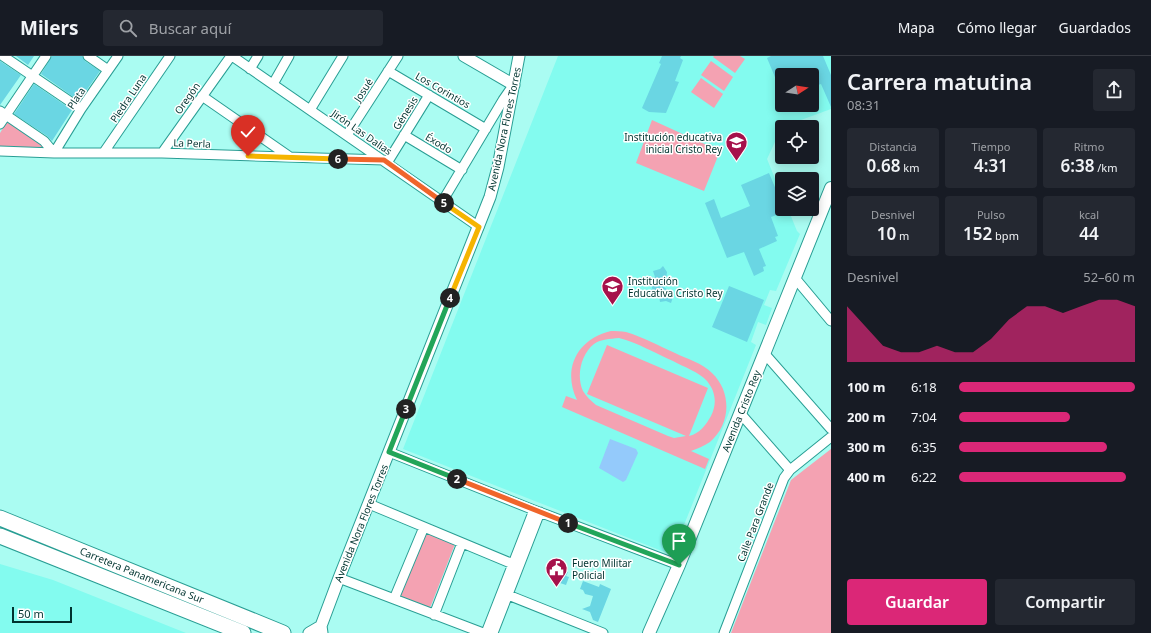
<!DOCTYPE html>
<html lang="es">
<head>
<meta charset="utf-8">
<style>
	body { margin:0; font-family:"Noto Sans",sans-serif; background:#242831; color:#f1f3f6; height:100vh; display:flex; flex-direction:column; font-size:15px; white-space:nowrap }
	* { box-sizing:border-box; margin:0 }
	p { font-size:13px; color:#9ea1a6 }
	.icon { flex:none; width:22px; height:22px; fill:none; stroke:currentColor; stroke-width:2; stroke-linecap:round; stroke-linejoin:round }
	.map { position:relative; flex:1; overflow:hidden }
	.side { display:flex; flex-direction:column; background:#171b24; width:320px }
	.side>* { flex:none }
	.needle { width:26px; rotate:78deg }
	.tools { position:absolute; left:775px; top:12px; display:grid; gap:8px }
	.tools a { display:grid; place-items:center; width:44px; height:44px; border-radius:4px; background:#171b24; box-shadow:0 2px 10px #0003; font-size:20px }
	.scale { position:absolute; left:12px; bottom:10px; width:60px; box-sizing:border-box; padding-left:4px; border:2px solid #00332f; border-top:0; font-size:11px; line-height:14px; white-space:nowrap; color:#00332f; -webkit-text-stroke:3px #fff; paint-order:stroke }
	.pin { position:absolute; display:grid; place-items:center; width:34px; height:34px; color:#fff; margin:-41px -17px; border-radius:50% 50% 50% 0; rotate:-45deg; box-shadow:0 0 4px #0007 }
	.pin .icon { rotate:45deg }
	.km { position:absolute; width:20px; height:20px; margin:-10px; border-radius:50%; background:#222; color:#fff; font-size:11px; line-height:20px; text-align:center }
	.round { display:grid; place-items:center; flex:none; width:42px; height:42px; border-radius:4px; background:#242831 }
	.summary { display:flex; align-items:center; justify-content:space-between; height:68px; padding:0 16px }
	h1 { font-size:22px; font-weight:600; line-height:30px }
	.stats { display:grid; grid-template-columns:repeat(3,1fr); gap:6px; height:68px; padding:4px 16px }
	.stats div { display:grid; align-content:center; border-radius:4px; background:#242831; text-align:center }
	.stats b { font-size:17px; font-weight:600 }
	.stats small { font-size:11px; font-weight:400 }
	.stats p { font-size:11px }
	.chart { height:112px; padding:8px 16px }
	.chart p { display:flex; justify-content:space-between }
	.chart svg { width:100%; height:72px; margin-top:4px; fill:#db2777; opacity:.7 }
	.cta { display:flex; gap:8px; margin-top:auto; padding:8px 16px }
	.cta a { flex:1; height:46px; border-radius:4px; background:#db2777; color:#fff; font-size:16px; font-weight:600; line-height:46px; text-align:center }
	.cta a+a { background:#242831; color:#f1f3f6 }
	ul { padding:0 16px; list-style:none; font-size:13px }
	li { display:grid; grid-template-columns:64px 48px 1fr; align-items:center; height:30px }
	li i { height:10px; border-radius:5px; background:#db2777 }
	header { display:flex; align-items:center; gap:24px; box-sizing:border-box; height:56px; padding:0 20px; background:#171b24; border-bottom:1px solid #363941 }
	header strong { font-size:19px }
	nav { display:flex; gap:22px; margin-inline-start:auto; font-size:14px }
	.search { width:280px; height:36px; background:#242831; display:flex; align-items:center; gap:10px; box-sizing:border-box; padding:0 14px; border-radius:4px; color:#9ea1a6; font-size:15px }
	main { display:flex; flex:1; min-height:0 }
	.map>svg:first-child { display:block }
	.built { fill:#83fbef; fill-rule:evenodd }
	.green { fill:#f4a2b2; fill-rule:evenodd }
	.water { fill:#94cafb }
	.building { fill:#6ad6e3 }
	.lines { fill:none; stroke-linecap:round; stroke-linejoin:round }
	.minor-casing { stroke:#299e94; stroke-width:11 }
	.tertiary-casing { stroke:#299e94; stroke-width:13 }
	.secondary-casing { stroke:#299e94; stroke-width:14 }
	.trunk-casing { stroke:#299e94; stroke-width:17 }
	.minor { stroke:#fff; stroke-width:9 }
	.tertiary { stroke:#fff; stroke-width:11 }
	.secondary { stroke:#fff; stroke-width:12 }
	.trunk { stroke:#fff; stroke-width:15 }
	.split-1-casing { stroke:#fff; stroke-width:8 }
	.split-2-casing { stroke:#fff; stroke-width:8 }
	.split-3-casing { stroke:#fff; stroke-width:8 }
	.split-4-casing { stroke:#fff; stroke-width:8 }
	.split-5-casing { stroke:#fff; stroke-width:8 }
	.split-6-casing { stroke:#fff; stroke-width:8 }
	.split-7-casing { stroke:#fff; stroke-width:8 }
	.split-1 { stroke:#22a559; stroke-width:5 }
	.split-2 { stroke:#f0652b; stroke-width:5 }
	.split-3 { stroke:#22a559; stroke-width:5 }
	.split-4 { stroke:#22a559; stroke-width:5 }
	.split-5 { stroke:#f5b400; stroke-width:5 }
	.split-6 { stroke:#f0652b; stroke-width:5 }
	.split-7 { stroke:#f5b400; stroke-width:5 }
	.labels { text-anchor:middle; stroke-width:3; stroke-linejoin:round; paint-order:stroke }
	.street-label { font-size:10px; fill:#00332f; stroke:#fff }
	.poi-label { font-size:10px; fill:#00332f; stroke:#fff; text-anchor:start }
</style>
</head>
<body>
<header>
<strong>Milers</strong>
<div class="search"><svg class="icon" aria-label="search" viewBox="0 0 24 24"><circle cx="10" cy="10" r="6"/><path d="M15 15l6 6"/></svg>Buscar aquí</div>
<nav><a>Mapa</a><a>Cómo llegar</a><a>Guardados</a></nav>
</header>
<main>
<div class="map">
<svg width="831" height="577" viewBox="0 0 831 577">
	<rect width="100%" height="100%" fill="#aafcf2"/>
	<!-- built -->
	<path class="built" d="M 558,0 L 831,0 L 831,53 L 782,71 L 767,103 L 782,140 L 782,153 L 788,153 L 797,175 L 800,178 L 776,235 L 770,234 L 764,249 L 772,252 L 766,269 L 758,266 L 751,286 L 756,289 L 672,499 L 403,393 ZM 782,19 L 812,19 L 812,49 L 782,49 Z
		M 0,508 L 53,524 L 186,577 L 0,577 Z"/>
	<!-- green -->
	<path class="green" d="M 714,0 L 740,0 L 745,3 L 735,17 L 713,1 Z
		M 711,5 L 733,21 L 724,35 L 701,19 Z
		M 701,22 L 723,38 L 714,52 L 691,36 Z
		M 8,64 L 44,89 L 42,91 L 0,91 L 0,77 Z
		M 652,64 L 720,95 L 704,135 L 636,107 Z
		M 611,275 C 616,275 621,275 626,276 C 643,281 659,290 675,297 C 687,303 702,307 712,317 C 732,336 731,368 710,386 C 704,390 697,393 691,395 L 709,403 L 705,413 L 562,351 L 566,340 L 577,344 C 562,313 577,283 611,275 ZM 619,282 C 638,287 655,297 673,305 C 684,311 699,316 707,325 C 716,336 717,348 711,360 C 706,369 699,378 689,380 L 708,332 L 607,289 L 587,338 L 686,380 L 674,382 L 668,380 L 596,349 C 591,345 586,340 583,335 C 576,320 581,298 594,288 C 601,283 610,283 619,282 Z
		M 831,393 L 831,577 L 731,577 L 791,424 Z
		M 425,477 L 455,488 L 430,552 L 400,540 Z"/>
	<!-- water -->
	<path class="water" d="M 610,383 L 636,393 L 638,397 L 626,424 L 623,426 L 599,412 Z"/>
	<!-- building -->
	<path class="building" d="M 16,0 L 34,0 L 28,9 Z
		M 52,0 L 82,0 L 85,5 L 100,15 L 79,45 L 41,18 Z
		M 662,0 L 681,0 L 680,2 L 683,4 L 675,25 L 679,26 L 666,57 L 649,56 L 642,52 L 661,8 L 659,7 Z
		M 771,0 L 823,0 L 831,19 L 831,51 L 821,28 L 812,31 L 812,19 L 782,19 L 782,38 L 767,2 Z
		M 0,5 L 21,19 L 0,49 Z
		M 34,28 L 72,54 L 52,85 L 47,80 L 14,58 Z
		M 769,117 L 782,148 L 782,157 L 771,161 L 778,180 L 775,181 L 777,185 L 759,193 L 766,210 L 763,211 L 764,215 L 754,220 L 744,196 L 727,202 L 705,147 L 714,143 L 721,162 L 750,150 L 741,129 Z
		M 663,210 L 667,216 L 666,223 L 661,229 L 672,237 L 673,241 L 671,247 L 666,245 L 660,246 L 659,240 L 654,241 L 650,222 L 655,221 L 653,215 L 660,213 Z
		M 729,230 L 764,244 L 747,286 L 712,271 Z
		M 560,513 L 568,516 L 566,520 L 569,521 L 566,529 L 560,527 L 558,530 L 552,524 L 556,516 L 559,517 Z
		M 583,525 L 599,531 L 600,528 L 611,533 L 598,566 L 593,564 L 590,556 L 582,553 L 590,550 L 593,540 L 585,538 L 583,534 L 580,533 Z"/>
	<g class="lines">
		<defs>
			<path id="minor" d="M 3,0 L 81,53
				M 88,0 L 108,14
				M 232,0 L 479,171
				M 250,13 L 258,0
				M 388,15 L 486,73
				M 273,28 L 289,0
				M 202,40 L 290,101
				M 310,54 L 343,0
				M 0,55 L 44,85 L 54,97 L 81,53 L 118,0
				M 0,68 L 46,0
				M 347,79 L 398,0
				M 404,79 L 462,114
				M 0,95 L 54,97 L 162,97 L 384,104
				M 104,96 L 170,0
				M 162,97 L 231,0
				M 387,107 L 429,39
				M 442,146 L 503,44 L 512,31
				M 795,222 L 831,265
				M 764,297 L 831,373
				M 740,357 L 790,414
				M 389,396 L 534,454 L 679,509
				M 369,448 L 513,508
				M 339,522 L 483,577
				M 508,539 L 603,577
				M 394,543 L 424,471
				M 434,559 L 462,487
				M 486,577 L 534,454
				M 493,577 L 540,456
				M 724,577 L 784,422 L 790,414 L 831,381"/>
			<path id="tertiary" d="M 464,0 L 514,29
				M 309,577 L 321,570
				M 322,577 L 321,570 L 339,522 L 490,141 L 498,111 L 519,0"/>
			<path id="secondary" d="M 649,577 L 679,509 L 831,132"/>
			<path id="trunk" d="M 0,462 L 283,577
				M 0,480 L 243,577"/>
		</defs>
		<!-- minor casing -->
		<use href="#minor" class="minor-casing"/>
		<!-- tertiary casing -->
		<use href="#tertiary" class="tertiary-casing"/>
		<!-- secondary casing -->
		<use href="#secondary" class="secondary-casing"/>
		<!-- trunk casing -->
		<use href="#trunk" class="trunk-casing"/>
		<!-- minor -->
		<use href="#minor" class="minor"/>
		<!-- tertiary -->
		<use href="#tertiary" class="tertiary"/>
		<!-- secondary -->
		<use href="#secondary" class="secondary"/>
		<!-- trunk -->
		<use href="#trunk" class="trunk"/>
	</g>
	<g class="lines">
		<defs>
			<path id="split-1" d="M 568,467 L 679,509"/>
			<path id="split-2" d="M 457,423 L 568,467"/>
			<path id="split-3" d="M 406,353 L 389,396 L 457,423"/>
			<path id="split-4" d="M 406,353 L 450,242"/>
			<path id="split-5" d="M 444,147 L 479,171 L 450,242"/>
			<path id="split-6" d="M 338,103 L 384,104 L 444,147"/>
			<path id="split-7" d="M 248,100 L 338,103"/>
		</defs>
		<!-- split-1 casing -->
		<use href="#split-1" class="split-1-casing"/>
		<!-- split-2 casing -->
		<use href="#split-2" class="split-2-casing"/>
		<!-- split-3 casing -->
		<use href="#split-3" class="split-3-casing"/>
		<!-- split-4 casing -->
		<use href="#split-4" class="split-4-casing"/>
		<!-- split-5 casing -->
		<use href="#split-5" class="split-5-casing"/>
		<!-- split-6 casing -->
		<use href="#split-6" class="split-6-casing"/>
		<!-- split-7 casing -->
		<use href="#split-7" class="split-7-casing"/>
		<!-- split-1 -->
		<use href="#split-1" class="split-1"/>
		<!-- split-2 -->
		<use href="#split-2" class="split-2"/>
		<!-- split-3 -->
		<use href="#split-3" class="split-3"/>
		<!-- split-4 -->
		<use href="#split-4" class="split-4"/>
		<!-- split-5 -->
		<use href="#split-5" class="split-5"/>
		<!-- split-6 -->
		<use href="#split-6" class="split-6"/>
		<!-- split-7 -->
		<use href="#split-7" class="split-7"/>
	</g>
	<!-- icons -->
	<defs>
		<symbol id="school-pin" viewBox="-11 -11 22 30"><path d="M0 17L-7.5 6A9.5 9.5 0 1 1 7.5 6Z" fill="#a6114b" stroke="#fff"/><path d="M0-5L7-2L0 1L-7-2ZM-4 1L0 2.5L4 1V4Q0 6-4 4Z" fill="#fff"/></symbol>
		<symbol id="civic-pin" viewBox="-11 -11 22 30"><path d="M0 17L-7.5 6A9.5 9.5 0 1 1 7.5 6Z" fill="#a6114b" stroke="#fff"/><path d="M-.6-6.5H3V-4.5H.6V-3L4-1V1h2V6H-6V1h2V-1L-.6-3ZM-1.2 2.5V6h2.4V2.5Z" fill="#fff"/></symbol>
	</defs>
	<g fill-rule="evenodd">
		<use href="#school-pin" x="724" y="74" width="25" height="34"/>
		<use href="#school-pin" x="600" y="218" width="25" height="34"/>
		<use href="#civic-pin" x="544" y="500" width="25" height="34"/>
	</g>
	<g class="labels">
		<!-- street labels -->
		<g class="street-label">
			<text transform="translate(363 34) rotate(-57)" y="4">Josué</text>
			<text transform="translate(443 34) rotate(30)" y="4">Los Corintios</text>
			<text transform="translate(76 42) rotate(-56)" y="4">Plata</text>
			<text transform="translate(128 42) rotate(-56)" y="4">Piedra Luna</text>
			<text transform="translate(187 42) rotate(-55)" y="4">Oregón</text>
			<text transform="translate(405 57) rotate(-58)" y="4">Génesis</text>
			<text transform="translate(504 73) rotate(-78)" y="4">Avenida Nora Flores Torres</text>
			<text transform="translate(362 76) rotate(35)" y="4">Jirón Las Dalias</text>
			<text transform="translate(192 87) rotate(2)" y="4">La Perla</text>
			<text transform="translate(439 87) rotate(31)" y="4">Éxodo</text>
			<text transform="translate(741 355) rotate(-68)" y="4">Avenida Cristo Rey</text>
			<text transform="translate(755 466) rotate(-69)" y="4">Calle Para Grande</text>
			<text transform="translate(361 467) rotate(-68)" y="4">Avenida Nora Flores Torres</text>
			<text transform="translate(142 519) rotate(22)" y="4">Carretera Panamericana Sur</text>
		</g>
		<!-- poi labels -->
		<g class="poi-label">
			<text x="722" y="85" text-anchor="end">Institución educativa<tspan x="722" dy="12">inicial Cristo Rey</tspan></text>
			<text x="628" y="229">Institución<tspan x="628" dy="12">Educativa Cristo Rey</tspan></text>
			<text x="572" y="511">Fuero Militar<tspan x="572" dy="12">Policial</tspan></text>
		</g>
	</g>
</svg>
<div class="tools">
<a><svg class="needle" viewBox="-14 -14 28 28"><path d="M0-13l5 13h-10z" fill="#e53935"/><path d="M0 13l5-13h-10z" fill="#9ea1a6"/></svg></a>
<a><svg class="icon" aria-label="locate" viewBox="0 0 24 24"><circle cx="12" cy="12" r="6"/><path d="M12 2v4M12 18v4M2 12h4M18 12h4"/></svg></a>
<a><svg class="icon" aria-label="layers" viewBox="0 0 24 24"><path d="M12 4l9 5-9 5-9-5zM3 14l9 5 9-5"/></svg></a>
</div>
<div class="scale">50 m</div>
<div class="pin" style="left:679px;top:509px;background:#1e9e55"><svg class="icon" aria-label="arrive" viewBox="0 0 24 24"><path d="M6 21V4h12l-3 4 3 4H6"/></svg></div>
<div class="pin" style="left:248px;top:100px;background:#d93025"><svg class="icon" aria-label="check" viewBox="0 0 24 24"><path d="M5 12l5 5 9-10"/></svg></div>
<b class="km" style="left:568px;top:467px">1</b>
<b class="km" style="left:457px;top:423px">2</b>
<b class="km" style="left:406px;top:353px">3</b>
<b class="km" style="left:450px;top:242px">4</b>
<b class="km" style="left:444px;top:147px">5</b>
<b class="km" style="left:338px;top:103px">6</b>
</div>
<section class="side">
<div class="summary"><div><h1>Carrera matutina</h1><p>08:31</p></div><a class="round"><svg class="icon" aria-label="share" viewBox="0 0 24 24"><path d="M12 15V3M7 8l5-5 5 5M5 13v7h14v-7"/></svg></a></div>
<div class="stats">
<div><p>Distancia</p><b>0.68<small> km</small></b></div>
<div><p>Tiempo</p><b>4:31</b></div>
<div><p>Ritmo</p><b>6:38<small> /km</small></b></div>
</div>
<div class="stats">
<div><p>Desnivel</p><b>10<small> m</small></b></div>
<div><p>Pulso</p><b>152<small> bpm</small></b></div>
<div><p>kcal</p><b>44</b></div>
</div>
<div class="chart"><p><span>Desnivel</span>52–60 m</p>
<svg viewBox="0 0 160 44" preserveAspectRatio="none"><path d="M0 44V10L10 22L20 34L30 38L40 38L50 34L60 38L70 38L80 30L90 18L100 10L110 10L120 14L130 10L140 6L150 6L160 10V44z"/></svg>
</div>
<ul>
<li><b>100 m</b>6:18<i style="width:100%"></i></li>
<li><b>200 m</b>7:04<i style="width:63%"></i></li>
<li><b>300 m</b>6:35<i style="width:84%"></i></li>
<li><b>400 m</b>6:22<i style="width:95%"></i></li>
</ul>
<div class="cta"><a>Guardar</a><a>Compartir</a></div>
</section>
</main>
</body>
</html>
